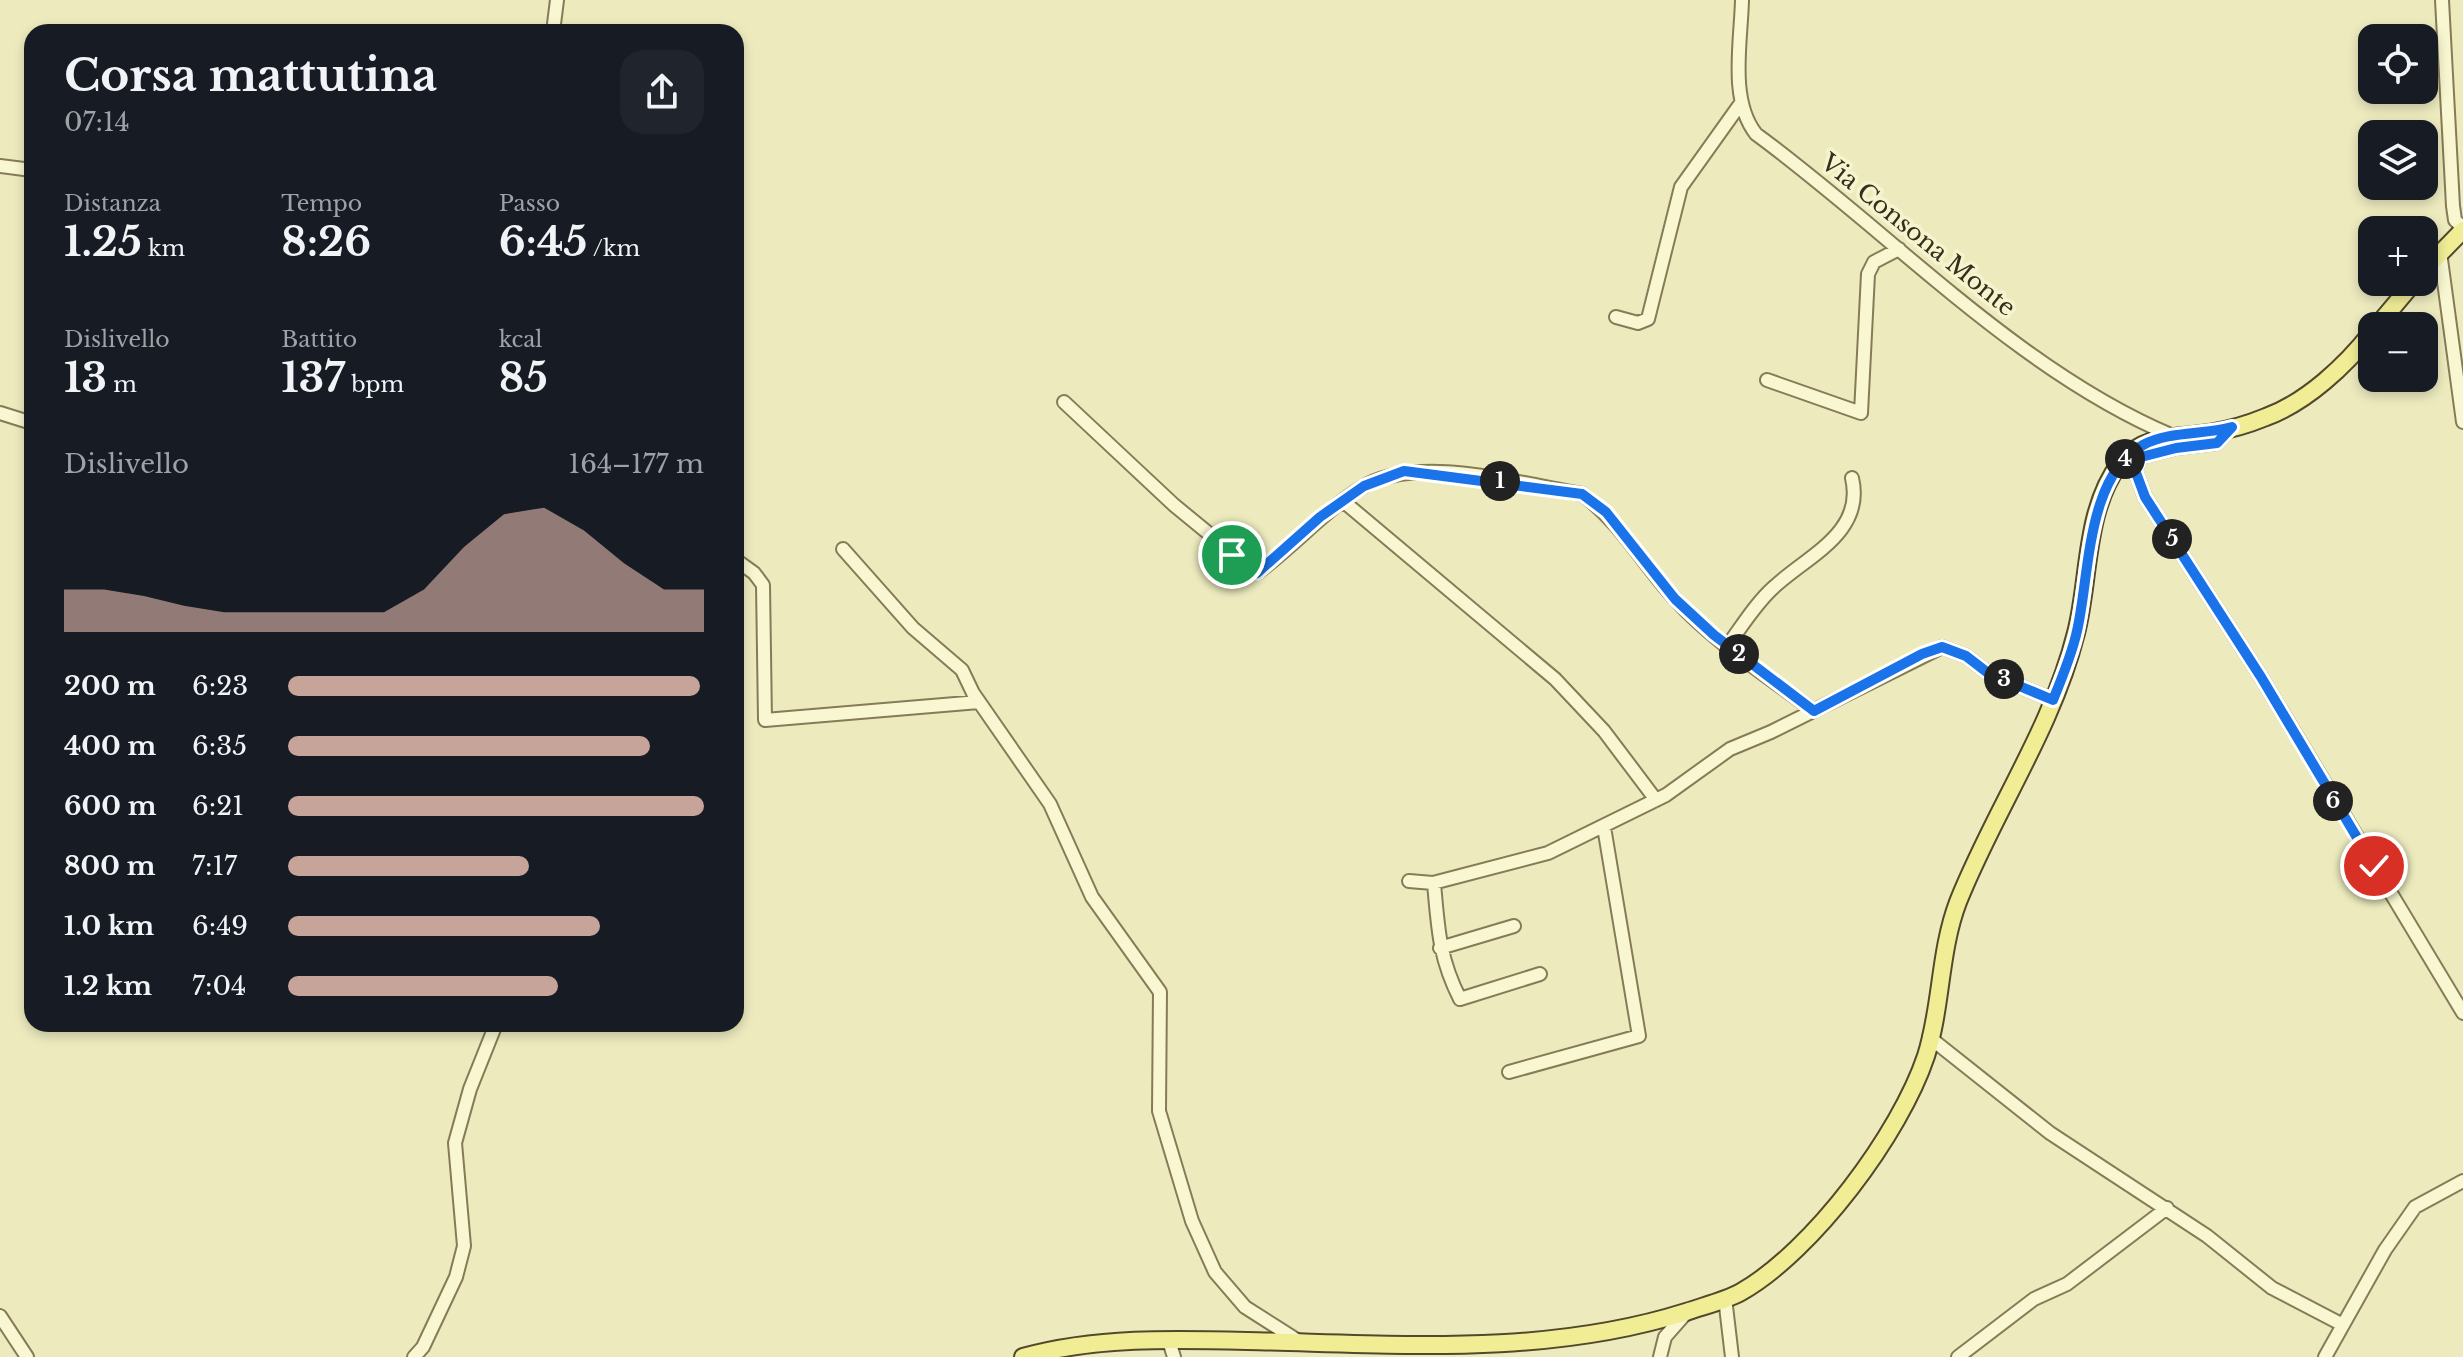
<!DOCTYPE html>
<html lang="it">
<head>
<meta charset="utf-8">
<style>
	body { margin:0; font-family:"Libre Baskerville",serif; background:#20242c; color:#f1f3f6; height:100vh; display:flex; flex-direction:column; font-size:30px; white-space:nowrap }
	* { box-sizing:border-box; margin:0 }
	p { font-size:26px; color:#9ea1a6 }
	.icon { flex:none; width:44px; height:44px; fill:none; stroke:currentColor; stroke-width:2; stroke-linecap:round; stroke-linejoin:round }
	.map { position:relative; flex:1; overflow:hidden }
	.panel { position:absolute; left:24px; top:24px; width:720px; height:1008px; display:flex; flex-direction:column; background:#171b24; border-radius:24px; box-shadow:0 4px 12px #0003 }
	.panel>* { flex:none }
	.controls { position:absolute; left:2358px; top:24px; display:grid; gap:16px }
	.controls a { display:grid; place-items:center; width:80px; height:80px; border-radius:16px; background:#171b24; box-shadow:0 4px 12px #0003; font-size:40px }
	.pin { position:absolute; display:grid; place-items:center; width:68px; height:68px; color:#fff; margin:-34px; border:4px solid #fff; border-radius:50%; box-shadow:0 2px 8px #0007 }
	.km { position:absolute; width:40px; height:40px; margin:-20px; border-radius:50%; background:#222; color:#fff; font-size:22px; line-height:40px; text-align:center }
	.round { display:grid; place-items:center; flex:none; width:84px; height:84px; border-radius:24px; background:#20242c }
	.head { display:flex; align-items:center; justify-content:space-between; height:136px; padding:0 40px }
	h1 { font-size:44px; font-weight:700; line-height:60px }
	.metrics { display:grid; grid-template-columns:repeat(3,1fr); gap:12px; height:136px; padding:8px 40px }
	.metrics div { display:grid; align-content:center }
	.metrics b { font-size:40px; font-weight:700 }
	.metrics small { font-size:22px; font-weight:400 }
	.metrics p { font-size:22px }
	.chart { height:224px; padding:16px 40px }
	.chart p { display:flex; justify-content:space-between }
	.chart svg { width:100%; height:144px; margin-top:8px; fill:#c7a499; opacity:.7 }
	ul { padding:0 40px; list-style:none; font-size:26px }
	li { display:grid; grid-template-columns:128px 96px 1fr; align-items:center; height:60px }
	li i { height:20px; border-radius:10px; background:#c7a499 }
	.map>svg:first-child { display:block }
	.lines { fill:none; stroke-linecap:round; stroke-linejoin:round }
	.minor-casing { stroke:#857c57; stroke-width:16 }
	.major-casing { stroke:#52482c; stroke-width:20 }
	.minor { stroke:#f8f7d1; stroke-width:12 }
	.major { stroke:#f1ed95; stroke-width:16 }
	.route-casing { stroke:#fff; stroke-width:16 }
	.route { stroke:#1a73e8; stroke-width:10 }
	.labels { text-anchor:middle; stroke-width:7; stroke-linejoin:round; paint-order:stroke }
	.street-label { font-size:24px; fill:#342e1c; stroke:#f5f4ce }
</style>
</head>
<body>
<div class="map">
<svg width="2463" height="1357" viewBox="0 0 2463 1357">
	<rect width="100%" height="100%" fill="#edebbe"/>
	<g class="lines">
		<defs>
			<path id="minor" d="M 1742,0 C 1741,42 1729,100 1756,134 C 1891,233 2018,371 2173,436
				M 2442,0 L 2453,206 L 2455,220 L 2463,228
				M 553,32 L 557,0
				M 0,166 L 32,170
				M 2440,252 L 2463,422
				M 1616,317 L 1638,323 L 1648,319 L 1681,187 L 1741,103
				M 1767,380 L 1861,413 L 1868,274 L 1874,262 L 1899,249
				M 1064,402 L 1174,505 L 1257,573 C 1294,546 1323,512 1361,488 C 1416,453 1521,484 1582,494 C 1621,523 1643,564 1675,599 C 1715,643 1768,676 1814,711
				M 0,413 L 32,423
				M 2229,430 L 2217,443 L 2176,448 L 2141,457 L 2135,470 L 2145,497 L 2261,677 L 2463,1013
				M 1343,501 L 1555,679 L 1604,731 L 1656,800
				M 843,549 L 913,628 L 962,670 L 973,693 L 1050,804 L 1092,897 L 1160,992 L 1159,1111 L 1192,1221 L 1215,1272 L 1245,1307 L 1300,1342
				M 736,560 L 754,573 L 763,585 L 765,720 L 979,702
				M 1728,645 C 1742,626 1756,603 1774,587 C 1807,556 1865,533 1852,478
				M 1409,881 L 1433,883 L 1548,853 L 1666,795 L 1730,749 L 1771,732 L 1942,647 L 1966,656 L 1988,673 L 2053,700
				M 1434,883 C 1438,928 1439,958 1460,999 L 1540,974
				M 1440,948 L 1514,926
				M 1929,1037 L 2050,1133 L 2207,1236 L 2272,1288 L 2343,1325
				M 1509,1072 L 1639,1036 L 1604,827
				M 1725,1298 L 1732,1357
				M 0,1316 L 27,1357
				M 1169,1341 L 1174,1357
				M 414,1357 L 423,1347 L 456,1277 L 464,1246 L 455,1143 L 470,1089 L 496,1024
				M 1660,1357 L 1665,1337 L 1687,1312
				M 1958,1357 L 2034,1299 L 2067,1284 L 2167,1208
				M 2325,1357 L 2385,1250 L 2415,1207 L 2463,1181"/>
			<path id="major" d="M 2424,270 L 2463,230
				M 2377,326 L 2414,282
				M 1023,1357 C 1095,1337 1173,1339 1247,1341 C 1393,1344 1544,1357 1686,1312 C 1703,1306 1725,1301 1741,1292 C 1813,1251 1900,1134 1926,1056 C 1942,1006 1939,952 1958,902 C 1994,811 2052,729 2076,633 C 2090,579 2084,511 2120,463 C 2142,434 2177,438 2210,433 C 2228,430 2249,424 2266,417 C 2307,402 2346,365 2372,332"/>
		</defs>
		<!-- minor casing -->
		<use href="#minor" class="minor-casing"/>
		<!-- major casing -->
		<use href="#major" class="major-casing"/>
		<!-- minor -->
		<use href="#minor" class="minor"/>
		<!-- major -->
		<use href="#major" class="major"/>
	</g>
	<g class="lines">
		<defs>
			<path id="route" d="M 1232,555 L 1257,573 L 1320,517 L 1364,486 L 1404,471 L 1582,494 L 1606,512 L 1675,599 L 1714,635 L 1814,711 L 1922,654 L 1942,647 L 1966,656 L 1988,673 L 2053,700 C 2062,678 2072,654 2077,631 C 2090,575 2086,476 2143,445 C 2169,431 2204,435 2232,427 L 2217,443 L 2176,448 L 2141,457 L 2135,470 L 2145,497 L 2261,677 L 2374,866"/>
		</defs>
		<!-- route casing -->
		<use href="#route" class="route-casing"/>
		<!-- route -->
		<use href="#route" class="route"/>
	</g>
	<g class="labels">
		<!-- street labels -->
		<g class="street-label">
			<text transform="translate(1918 235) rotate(39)" y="8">Via Consona Monte</text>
		</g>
	</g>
</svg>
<div class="controls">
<a><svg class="icon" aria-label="locate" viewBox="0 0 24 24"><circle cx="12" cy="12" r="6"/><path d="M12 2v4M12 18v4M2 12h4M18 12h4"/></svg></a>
<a><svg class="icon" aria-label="layers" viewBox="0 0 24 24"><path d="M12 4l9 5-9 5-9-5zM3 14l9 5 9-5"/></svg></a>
<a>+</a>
<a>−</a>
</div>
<div class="pin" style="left:1232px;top:555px;background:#1e9e55"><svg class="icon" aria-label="arrive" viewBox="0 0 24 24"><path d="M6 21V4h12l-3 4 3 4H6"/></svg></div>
<div class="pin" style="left:2374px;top:866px;background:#d93025"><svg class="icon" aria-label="check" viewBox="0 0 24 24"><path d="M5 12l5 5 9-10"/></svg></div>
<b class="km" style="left:1500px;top:481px">1</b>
<b class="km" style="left:1739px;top:654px">2</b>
<b class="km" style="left:2004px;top:679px">3</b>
<b class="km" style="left:2125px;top:459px">4</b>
<b class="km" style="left:2172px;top:539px">5</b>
<b class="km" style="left:2333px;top:801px">6</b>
<section class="panel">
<div class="head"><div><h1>Corsa mattutina</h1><p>07:14</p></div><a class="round"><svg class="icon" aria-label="share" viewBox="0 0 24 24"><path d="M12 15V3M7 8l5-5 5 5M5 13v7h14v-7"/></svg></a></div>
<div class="metrics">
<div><p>Distanza</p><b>1.25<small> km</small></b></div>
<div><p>Tempo</p><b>8:26</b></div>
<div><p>Passo</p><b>6:45<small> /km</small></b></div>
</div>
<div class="metrics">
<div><p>Dislivello</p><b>13<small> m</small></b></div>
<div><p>Battito</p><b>137<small> bpm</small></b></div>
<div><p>kcal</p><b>85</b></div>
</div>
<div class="chart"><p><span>Dislivello</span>164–177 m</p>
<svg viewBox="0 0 160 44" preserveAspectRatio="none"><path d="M0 44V31L10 31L20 33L30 36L40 38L50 38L60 38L70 38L80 38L90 31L100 18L110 8L120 6L130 13L140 23L150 31L160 31V44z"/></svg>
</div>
<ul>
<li><b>200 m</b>6:23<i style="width:99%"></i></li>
<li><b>400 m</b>6:35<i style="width:87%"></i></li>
<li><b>600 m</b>6:21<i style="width:100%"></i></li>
<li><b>800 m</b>7:17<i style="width:58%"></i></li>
<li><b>1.0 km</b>6:49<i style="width:75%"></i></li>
<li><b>1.2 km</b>7:04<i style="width:65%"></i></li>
</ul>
</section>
</div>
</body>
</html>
